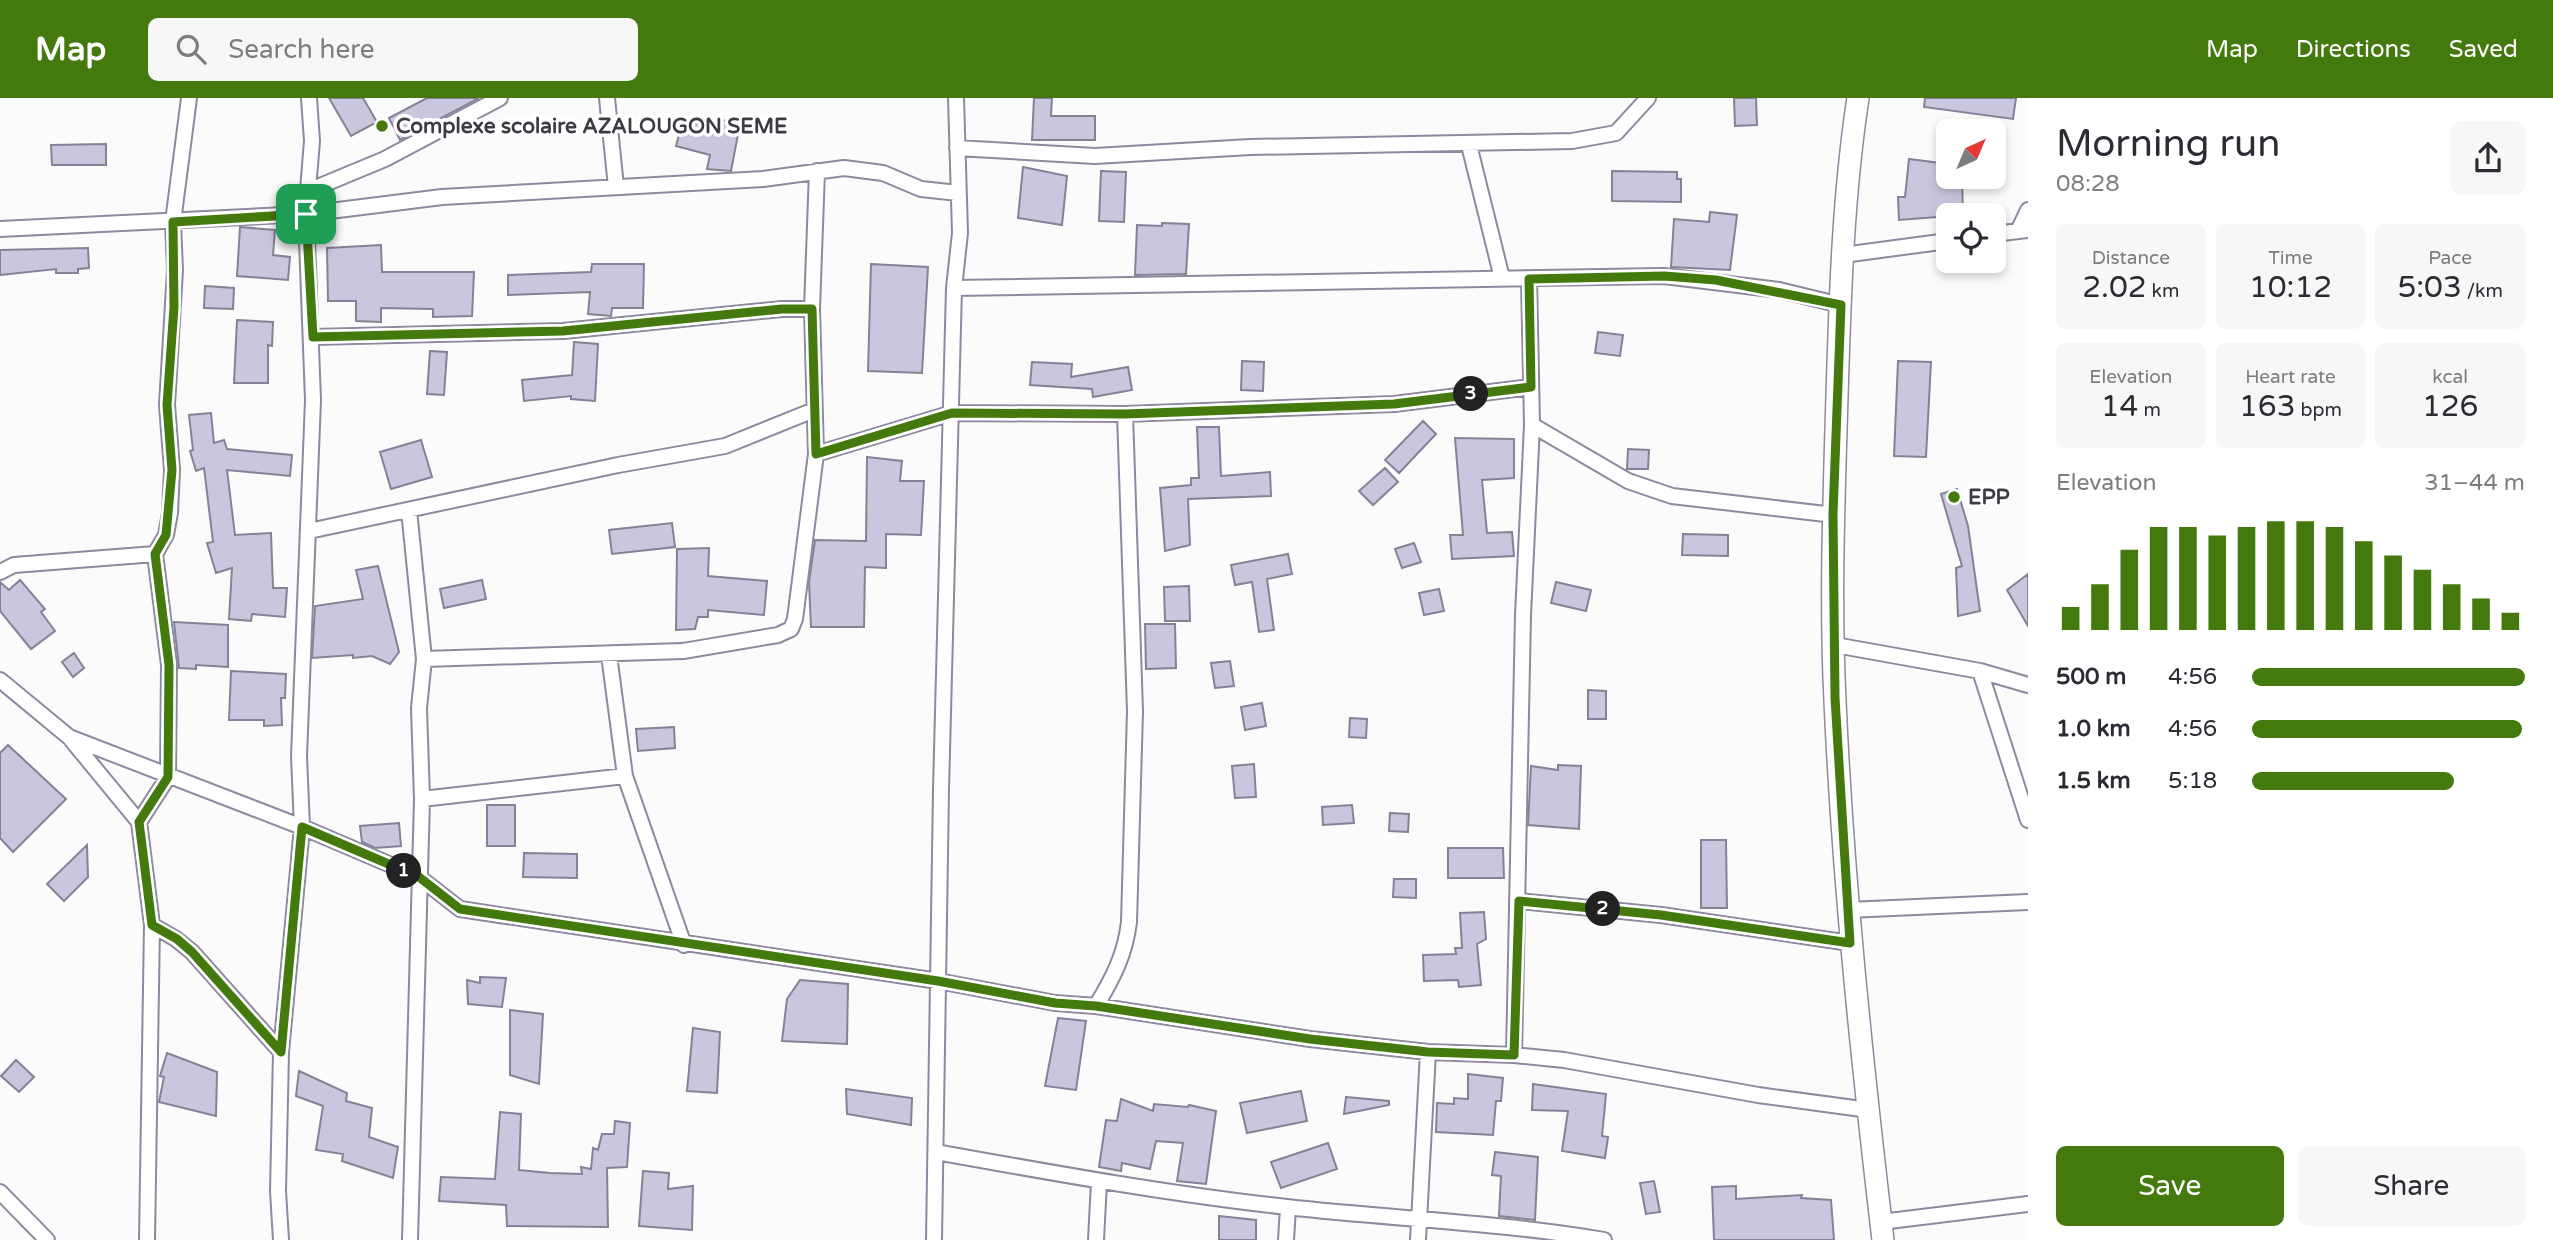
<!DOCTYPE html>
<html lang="en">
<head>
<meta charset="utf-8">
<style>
	body { margin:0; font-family:"Varela Round",sans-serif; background:#f7f7f7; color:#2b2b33; height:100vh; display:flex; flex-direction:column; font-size:26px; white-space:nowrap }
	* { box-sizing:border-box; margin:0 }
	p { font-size:23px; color:#7c7c81 }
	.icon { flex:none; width:38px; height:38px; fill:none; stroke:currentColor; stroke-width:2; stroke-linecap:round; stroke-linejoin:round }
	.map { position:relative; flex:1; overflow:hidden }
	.panel { display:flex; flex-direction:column; background:#fff; width:525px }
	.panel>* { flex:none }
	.needle { width:46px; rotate:44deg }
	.controls { position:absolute; left:1936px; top:21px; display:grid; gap:14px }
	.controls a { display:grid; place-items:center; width:70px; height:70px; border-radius:10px; background:#fff; box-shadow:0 4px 10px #0003; font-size:35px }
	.pin { position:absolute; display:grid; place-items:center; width:60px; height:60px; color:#fff; margin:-30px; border-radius:14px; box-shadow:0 4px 10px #0006 }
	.km { position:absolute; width:35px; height:35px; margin:-18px; border-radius:50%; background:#222; color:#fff; font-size:19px; line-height:35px; text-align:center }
	.round { display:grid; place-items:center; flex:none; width:74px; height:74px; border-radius:10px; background:#f7f7f7 }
	.summary { display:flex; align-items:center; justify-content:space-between; height:119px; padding:0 28px }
	h1 { font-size:38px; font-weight:600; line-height:52px }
	.figures { display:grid; grid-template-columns:repeat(3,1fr); gap:10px; height:119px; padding:7px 28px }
	.figures div { display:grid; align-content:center; border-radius:10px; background:#f7f7f7; text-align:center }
	.figures b { font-size:30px; font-weight:600 }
	.figures small { font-size:19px; font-weight:400 }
	.figures p { font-size:19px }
	.chart { height:196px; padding:14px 28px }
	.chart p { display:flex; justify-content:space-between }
	.chart svg { width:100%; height:126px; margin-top:7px; stroke:#447a0d; stroke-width:6 }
	.cta { display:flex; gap:14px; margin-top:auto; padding:14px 28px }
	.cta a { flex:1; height:80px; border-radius:10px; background:#447a0d; color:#fff; font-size:28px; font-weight:600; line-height:80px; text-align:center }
	.cta a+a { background:#f7f7f7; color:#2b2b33 }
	ul { padding:0 28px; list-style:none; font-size:23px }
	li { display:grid; grid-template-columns:112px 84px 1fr; align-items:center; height:52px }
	li i { height:18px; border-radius:9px; background:#447a0d }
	header { display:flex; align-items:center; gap:42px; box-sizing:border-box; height:98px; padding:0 35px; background:#447a0d; color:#fff }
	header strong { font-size:33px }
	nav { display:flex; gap:38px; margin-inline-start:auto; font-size:24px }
	.search { width:490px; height:63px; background:#f7f7f7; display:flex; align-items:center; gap:18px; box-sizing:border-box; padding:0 24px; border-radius:10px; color:#7c7c81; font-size:26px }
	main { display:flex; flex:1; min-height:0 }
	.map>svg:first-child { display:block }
	.building { fill:#c9c7de; stroke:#838296; stroke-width:2 }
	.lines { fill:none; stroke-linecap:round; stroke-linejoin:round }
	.minor-casing { stroke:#8c8a9f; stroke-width:18 }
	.secondary-casing { stroke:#8c8a9f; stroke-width:24 }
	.minor { stroke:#fff; stroke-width:14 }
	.secondary { stroke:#fff; stroke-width:21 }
	.route-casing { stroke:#fff; stroke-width:14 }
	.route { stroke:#447a0d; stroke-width:9 }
	.poi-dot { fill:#447a0d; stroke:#fff; stroke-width:2.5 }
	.labels { text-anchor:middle; stroke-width:7; stroke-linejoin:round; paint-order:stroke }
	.poi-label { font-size:21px; font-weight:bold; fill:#3b3b44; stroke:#fff; text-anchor:start }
</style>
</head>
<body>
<header>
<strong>Map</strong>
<div class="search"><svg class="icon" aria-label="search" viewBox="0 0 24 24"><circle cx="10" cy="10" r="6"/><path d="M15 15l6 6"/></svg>Search here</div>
<nav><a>Map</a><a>Directions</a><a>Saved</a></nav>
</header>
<main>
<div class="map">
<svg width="2028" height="1142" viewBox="0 0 2028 1142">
	<rect width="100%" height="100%" fill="#fbfbfb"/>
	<!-- building -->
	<path class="building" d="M 329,0 L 363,0 L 377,24 L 351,38 Z
		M 427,0 L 479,0 L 400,42 L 389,20 Z
		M 1034,0 L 1052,0 L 1051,18 L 1095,18 L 1095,42 L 1032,42 Z
		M 1734,0 L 1756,0 L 1757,27 L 1735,28 Z
		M 1925,0 L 2016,0 L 2013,21 L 1924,9 Z
		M 717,21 L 740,26 L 731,73 L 707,71 L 710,57 L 676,48 L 683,22 L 715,30 Z
		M 106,46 L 106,67 L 52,67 L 51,47 Z
		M 1909,61 L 1948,66 L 1948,79 L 1962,79 L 1963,117 L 1899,122 L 1898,99 L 1905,99 Z
		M 1023,69 L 1067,78 L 1062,127 L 1018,120 Z
		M 1101,73 L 1126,74 L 1124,124 L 1099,123 Z
		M 1612,73 L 1677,74 L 1677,81 L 1681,81 L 1681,104 L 1612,103 Z
		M 1710,114 L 1737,117 L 1730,172 L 1671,169 L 1674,121 L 1709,124 Z
		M 1162,125 L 1189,126 L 1186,176 L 1135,177 L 1137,127 L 1162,128 Z
		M 240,129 L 275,132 L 273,157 L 290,159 L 288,182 L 237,178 Z
		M 381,147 L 382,174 L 474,174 L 472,218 L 433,219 L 433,211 L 381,210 L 381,224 L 356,223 L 356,203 L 328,203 L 327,150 Z
		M 88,150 L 89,170 L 78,171 L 78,175 L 56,175 L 56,171 L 0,177 L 0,152 Z
		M 592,166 L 644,166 L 643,210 L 612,210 L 611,218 L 588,216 L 590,194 L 508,197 L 508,177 L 591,174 Z
		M 871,166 L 928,169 L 922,275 L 868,273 Z
		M 205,188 L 234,190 L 233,211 L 204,210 Z
		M 237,222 L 273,224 L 272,248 L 268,247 L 268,285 L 234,285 Z
		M 1598,234 L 1623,237 L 1620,258 L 1595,255 Z
		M 574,244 L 598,246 L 595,303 L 571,301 L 571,298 L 524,303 L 522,282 L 572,277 Z
		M 430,253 L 447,254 L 444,297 L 427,296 Z
		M 1242,263 L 1264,264 L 1263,293 L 1241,292 Z
		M 1898,263 L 1931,264 L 1926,359 L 1894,358 Z
		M 1032,264 L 1072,266 L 1071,279 L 1128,269 L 1132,292 L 1093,299 L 1092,291 L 1030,287 Z
		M 211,315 L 214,345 L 224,342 L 227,351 L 292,357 L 290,378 L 227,372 L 235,437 L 271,435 L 273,490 L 287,490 L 285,519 L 252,516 L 251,523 L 229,521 L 232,470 L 216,475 L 207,445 L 213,444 L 204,370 L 196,373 L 190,353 L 193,352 L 189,317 Z
		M 1423,323 L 1436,336 L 1399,375 L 1385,362 Z
		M 1197,329 L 1219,329 L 1221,378 L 1270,374 L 1271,398 L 1188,401 L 1190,447 L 1165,453 L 1160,390 L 1191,387 L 1191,380 L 1199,380 Z
		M 1455,340 L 1514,341 L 1514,380 L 1482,382 L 1487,435 L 1512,434 L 1514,458 L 1452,461 L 1450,437 L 1463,437 Z
		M 421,342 L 432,379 L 391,391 L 380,354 Z
		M 1628,351 L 1649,352 L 1648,371 L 1627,371 Z
		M 867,359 L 902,363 L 900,383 L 924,383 L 921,437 L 886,436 L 886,470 L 865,469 L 864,529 L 811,529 L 809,484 L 815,442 L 866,443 Z
		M 1385,370 L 1398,384 L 1373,407 L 1359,393 Z
		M 1957,391 L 1968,428 L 1980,513 L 1958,518 L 1956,470 L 1962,468 L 1941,396 Z
		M 672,425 L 675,449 L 612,456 L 609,432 Z
		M 1683,436 L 1728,437 L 1728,458 L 1682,457 Z
		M 1414,445 L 1421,464 L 1402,470 L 1395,451 Z
		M 709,450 L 708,478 L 767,483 L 764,517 L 708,512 L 708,519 L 698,519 L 695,531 L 676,532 L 677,451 Z
		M 1288,456 L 1292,476 L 1267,481 L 1274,532 L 1259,534 L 1252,484 L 1235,487 L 1231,467 Z
		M 378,468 L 399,554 L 390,566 L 372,558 L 353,560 L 353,557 L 312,560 L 315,508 L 363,501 L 356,472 Z
		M 2028,476 L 2028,528 L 2007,492 Z
		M 20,482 L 45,511 L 41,514 L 55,533 L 31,551 L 0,513 L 0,484 L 9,492 Z
		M 482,482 L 486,501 L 444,510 L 440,491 Z
		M 1556,484 L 1591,492 L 1586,513 L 1551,505 Z
		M 1189,488 L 1190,523 L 1165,523 L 1164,489 Z
		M 1439,491 L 1444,513 L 1424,517 L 1419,495 Z
		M 174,524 L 228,527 L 228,569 L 196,567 L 196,571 L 179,570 Z
		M 1145,526 L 1175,526 L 1176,570 L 1146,571 Z
		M 74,555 L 84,570 L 73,579 L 62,564 Z
		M 1230,563 L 1234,588 L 1215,590 L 1211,565 Z
		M 231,573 L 286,576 L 285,600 L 281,600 L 282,627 L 264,628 L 264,622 L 229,622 Z
		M 1588,592 L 1606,593 L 1606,621 L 1588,621 Z
		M 1262,605 L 1266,628 L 1245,632 L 1241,609 Z
		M 1350,620 L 1367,621 L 1366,640 L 1349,639 Z
		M 674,629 L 675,650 L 638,653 L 636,631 Z
		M 8,647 L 66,701 L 13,754 L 0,740 L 0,655 Z
		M 1254,666 L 1256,699 L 1235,700 L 1232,668 Z
		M 1558,667 L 1581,668 L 1579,731 L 1528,727 L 1531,668 L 1558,672 Z
		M 487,707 L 515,707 L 515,748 L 487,748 Z
		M 1352,707 L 1354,725 L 1323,727 L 1322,709 Z
		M 1390,715 L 1409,716 L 1408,734 L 1389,733 Z
		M 399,725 L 401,748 L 375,750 L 362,744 L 360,728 Z
		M 1701,742 L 1726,742 L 1727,810 L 1701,810 Z
		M 87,747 L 88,779 L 64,803 L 47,786 Z
		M 1448,750 L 1503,750 L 1504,780 L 1448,780 Z
		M 524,755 L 577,756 L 577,780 L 523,779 Z
		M 1394,781 L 1416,781 L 1416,800 L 1393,799 Z
		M 1484,814 L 1486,841 L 1477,846 L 1481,887 L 1459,889 L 1458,882 L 1424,883 L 1423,857 L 1456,856 L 1455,850 L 1462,850 L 1460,815 Z
		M 480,879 L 506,880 L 502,909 L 468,906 L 467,882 L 480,885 Z
		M 800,882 L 848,886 L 847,946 L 782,943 L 787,901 Z
		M 510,912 L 543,916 L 539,986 L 510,977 Z
		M 1058,920 L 1086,923 L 1076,992 L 1045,988 Z
		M 693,930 L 720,934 L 717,995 L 687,993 Z
		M 167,955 L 217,974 L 216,1018 L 159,1004 L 164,979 L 160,978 Z
		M 16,962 L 34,979 L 19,994 L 1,978 Z
		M 299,973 L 347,995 L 346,1003 L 372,1010 L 369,1039 L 398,1049 L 393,1080 L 342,1063 L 343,1056 L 316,1052 L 323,1008 L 296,998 Z
		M 1468,976 L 1503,980 L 1501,1003 L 1496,1003 L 1493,1037 L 1436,1034 L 1437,1005 L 1454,1006 L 1454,1000 L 1468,1001 Z
		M 1533,986 L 1606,996 L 1602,1038 L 1608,1039 L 1605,1060 L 1562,1053 L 1568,1013 L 1532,1012 Z
		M 846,991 L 912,1000 L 911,1027 L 847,1016 Z
		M 1301,993 L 1307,1023 L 1247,1035 L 1240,1005 Z
		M 1346,999 L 1389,1003 L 1389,1007 L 1344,1016 Z
		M 1121,1001 L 1153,1013 L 1154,1006 L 1188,1009 L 1189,1007 L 1216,1013 L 1206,1086 L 1177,1083 L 1183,1045 L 1156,1043 L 1150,1071 L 1122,1065 L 1121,1073 L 1099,1069 L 1106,1022 L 1117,1023 Z
		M 500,1014 L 521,1016 L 519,1072 L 550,1075 L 582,1076 L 581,1069 L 591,1071 L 593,1050 L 598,1052 L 602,1036 L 614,1036 L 615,1023 L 630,1025 L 627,1069 L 607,1070 L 608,1129 L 507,1128 L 506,1107 L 439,1103 L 441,1079 L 495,1081 Z
		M 1328,1045 L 1337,1071 L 1281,1090 L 1271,1064 Z
		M 1495,1054 L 1538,1059 L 1535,1122 L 1499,1118 L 1501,1078 L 1492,1077 Z
		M 643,1073 L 669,1075 L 668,1091 L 693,1088 L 692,1132 L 639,1128 Z
		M 1654,1083 L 1660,1114 L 1646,1116 L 1640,1085 Z
		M 1736,1088 L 1736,1101 L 1802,1097 L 1801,1100 L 1831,1102 L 1834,1142 L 1714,1142 L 1712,1089 Z
		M 1219,1118 L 1256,1122 L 1256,1142 L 1219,1142 Z"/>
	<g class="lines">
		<defs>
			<path id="minor" d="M 607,0 L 616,89
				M 1469,47 L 1502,180
				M 957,50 L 1095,58 L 1250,49 L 1572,43 L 1616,35 L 1648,0
				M 308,93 L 385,61 L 500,0
				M 0,131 L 306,116 L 442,99 L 763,81 L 844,70 L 883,75 L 921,91 L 958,95
				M 2018,133 L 2028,112
				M 1993,136 L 2028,132
				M 1843,157 L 1948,143
				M 954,190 L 1664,178 L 1779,192 L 1841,207
				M 313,239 L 563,233 L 782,211 L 812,211
				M 1532,327 L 1628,383 L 1672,398 L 1834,417
				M 816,356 L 952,315 L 1125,316 L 1394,306 L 1531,289
				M 409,412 L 424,561 L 419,610 L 422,701 L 410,1142
				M 309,433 L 618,367 L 725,348 L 814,312
				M 0,474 L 14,467 L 155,456
				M 1835,547 L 1980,573 L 2028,587
				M 609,557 L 625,678 L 684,847
				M 424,561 L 683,553 L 778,537 L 791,531 L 795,521 L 816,356 L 812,211 L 817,73
				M 1980,573 L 2028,722
				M 0,582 L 69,639 L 139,724 L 152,827 L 147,1142
				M 69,639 L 302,729 L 419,779 L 460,811 L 938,883 L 1055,905 L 1096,908 L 1310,941 L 1428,954 L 1514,957 L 1564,962 L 1758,997 L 1869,1012
				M 422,701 L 625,678
				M 139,724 L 168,679 L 169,567 L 155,456 L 166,437 L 170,415 L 172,372 L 167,307 L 175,172 L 173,124 L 189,0
				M 1519,803 L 1661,817 L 1850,845
				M 1848,812 L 2028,804
				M 152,827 L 176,841 L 192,854 L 281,954
				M 1096,908 C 1113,880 1125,857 1129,824 L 1135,613 L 1125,316
				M 1514,957 L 1523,517 L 1532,327 L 1529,181
				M 936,1054 C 1053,1075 1169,1096 1287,1109 C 1393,1121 1499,1124 1604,1142
				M 0,1094 L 47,1142
				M 1881,1124 L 2028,1106
				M 281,1142 L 278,1093 L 281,954 L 302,729 L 299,658 L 313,302 L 306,116 L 312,43 L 309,0
				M 934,1142 L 941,692 L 954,190 L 960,135 L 956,0
				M 1096,1142 L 1099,1084
				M 1286,1142 L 1288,1110
				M 1418,1142 L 1428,954"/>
			<path id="secondary" d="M 1858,0 C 1843,98 1840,199 1837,298 C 1834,400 1830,502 1835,603 C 1843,784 1862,963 1883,1142"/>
		</defs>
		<!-- minor casing -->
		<use href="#minor" class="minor-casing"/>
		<!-- secondary casing -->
		<use href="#secondary" class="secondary-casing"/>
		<!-- minor -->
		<use href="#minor" class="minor"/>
		<!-- secondary -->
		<use href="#secondary" class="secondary"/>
	</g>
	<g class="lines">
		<defs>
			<path id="route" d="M 306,116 L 313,239 L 563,233 L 782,211 L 812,211 L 816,356 L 952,315 L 1125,316 L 1394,306 L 1531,289 L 1529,181 L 1664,178 L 1716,182 L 1841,207 L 1833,416 L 1835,600 L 1850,845 L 1661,817 L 1519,803 L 1514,957 L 1428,954 L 1310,941 L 1096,908 L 1055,905 L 938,883 L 460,811 L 419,779 L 302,729 L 281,954 L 192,854 L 177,841 L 152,827 L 139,724 L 168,679 L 169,567 L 155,456 L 166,437 L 172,372 L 167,307 L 174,209 L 173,124 Z"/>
		</defs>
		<!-- route casing -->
		<use href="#route" class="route-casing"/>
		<!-- route -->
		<use href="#route" class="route"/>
	</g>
	<!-- markers -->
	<g class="poi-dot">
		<circle cx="382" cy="28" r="7"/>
		<circle cx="1954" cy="399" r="7"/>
	</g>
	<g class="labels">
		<!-- poi labels -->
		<g class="poi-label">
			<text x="396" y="35">Complexe scolaire AZALOUGON SEME</text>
			<text x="1968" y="406">EPP</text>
		</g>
	</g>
</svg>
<div class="controls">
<a><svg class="needle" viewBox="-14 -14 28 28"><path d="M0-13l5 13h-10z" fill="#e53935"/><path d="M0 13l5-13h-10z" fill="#7c7c81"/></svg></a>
<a><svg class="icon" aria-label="locate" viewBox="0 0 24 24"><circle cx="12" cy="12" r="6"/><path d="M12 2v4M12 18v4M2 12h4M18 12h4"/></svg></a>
</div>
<div class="pin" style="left:306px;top:116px;background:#1e9e55"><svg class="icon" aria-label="arrive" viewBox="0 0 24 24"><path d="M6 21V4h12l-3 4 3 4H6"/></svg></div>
<b class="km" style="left:404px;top:773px">1</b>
<b class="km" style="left:1603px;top:811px">2</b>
<b class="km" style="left:1471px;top:296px">3</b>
</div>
<section class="panel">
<div class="summary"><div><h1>Morning run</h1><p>08:28</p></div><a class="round"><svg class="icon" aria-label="share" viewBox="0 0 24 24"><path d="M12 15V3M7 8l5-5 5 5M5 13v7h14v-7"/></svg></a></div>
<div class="figures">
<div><p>Distance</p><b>2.02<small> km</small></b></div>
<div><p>Time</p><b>10:12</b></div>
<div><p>Pace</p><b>5:03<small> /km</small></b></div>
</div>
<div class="figures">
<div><p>Elevation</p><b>14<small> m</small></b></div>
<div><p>Heart rate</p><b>163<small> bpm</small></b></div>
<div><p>kcal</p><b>126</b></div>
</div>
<div class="chart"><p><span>Elevation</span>31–44 m</p>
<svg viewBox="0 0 160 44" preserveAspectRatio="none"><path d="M5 44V36M15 44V28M25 44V16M35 44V8M45 44V8M55 44V11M65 44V8M75 44V6M85 44V6M95 44V8M105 44V13M115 44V18M125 44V23M135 44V28M145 44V33M155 44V38"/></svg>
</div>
<ul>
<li><b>500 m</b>4:56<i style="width:100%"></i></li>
<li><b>1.0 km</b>4:56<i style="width:99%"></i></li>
<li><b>1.5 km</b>5:18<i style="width:74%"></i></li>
</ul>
<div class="cta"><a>Save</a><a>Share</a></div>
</section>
</main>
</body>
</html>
